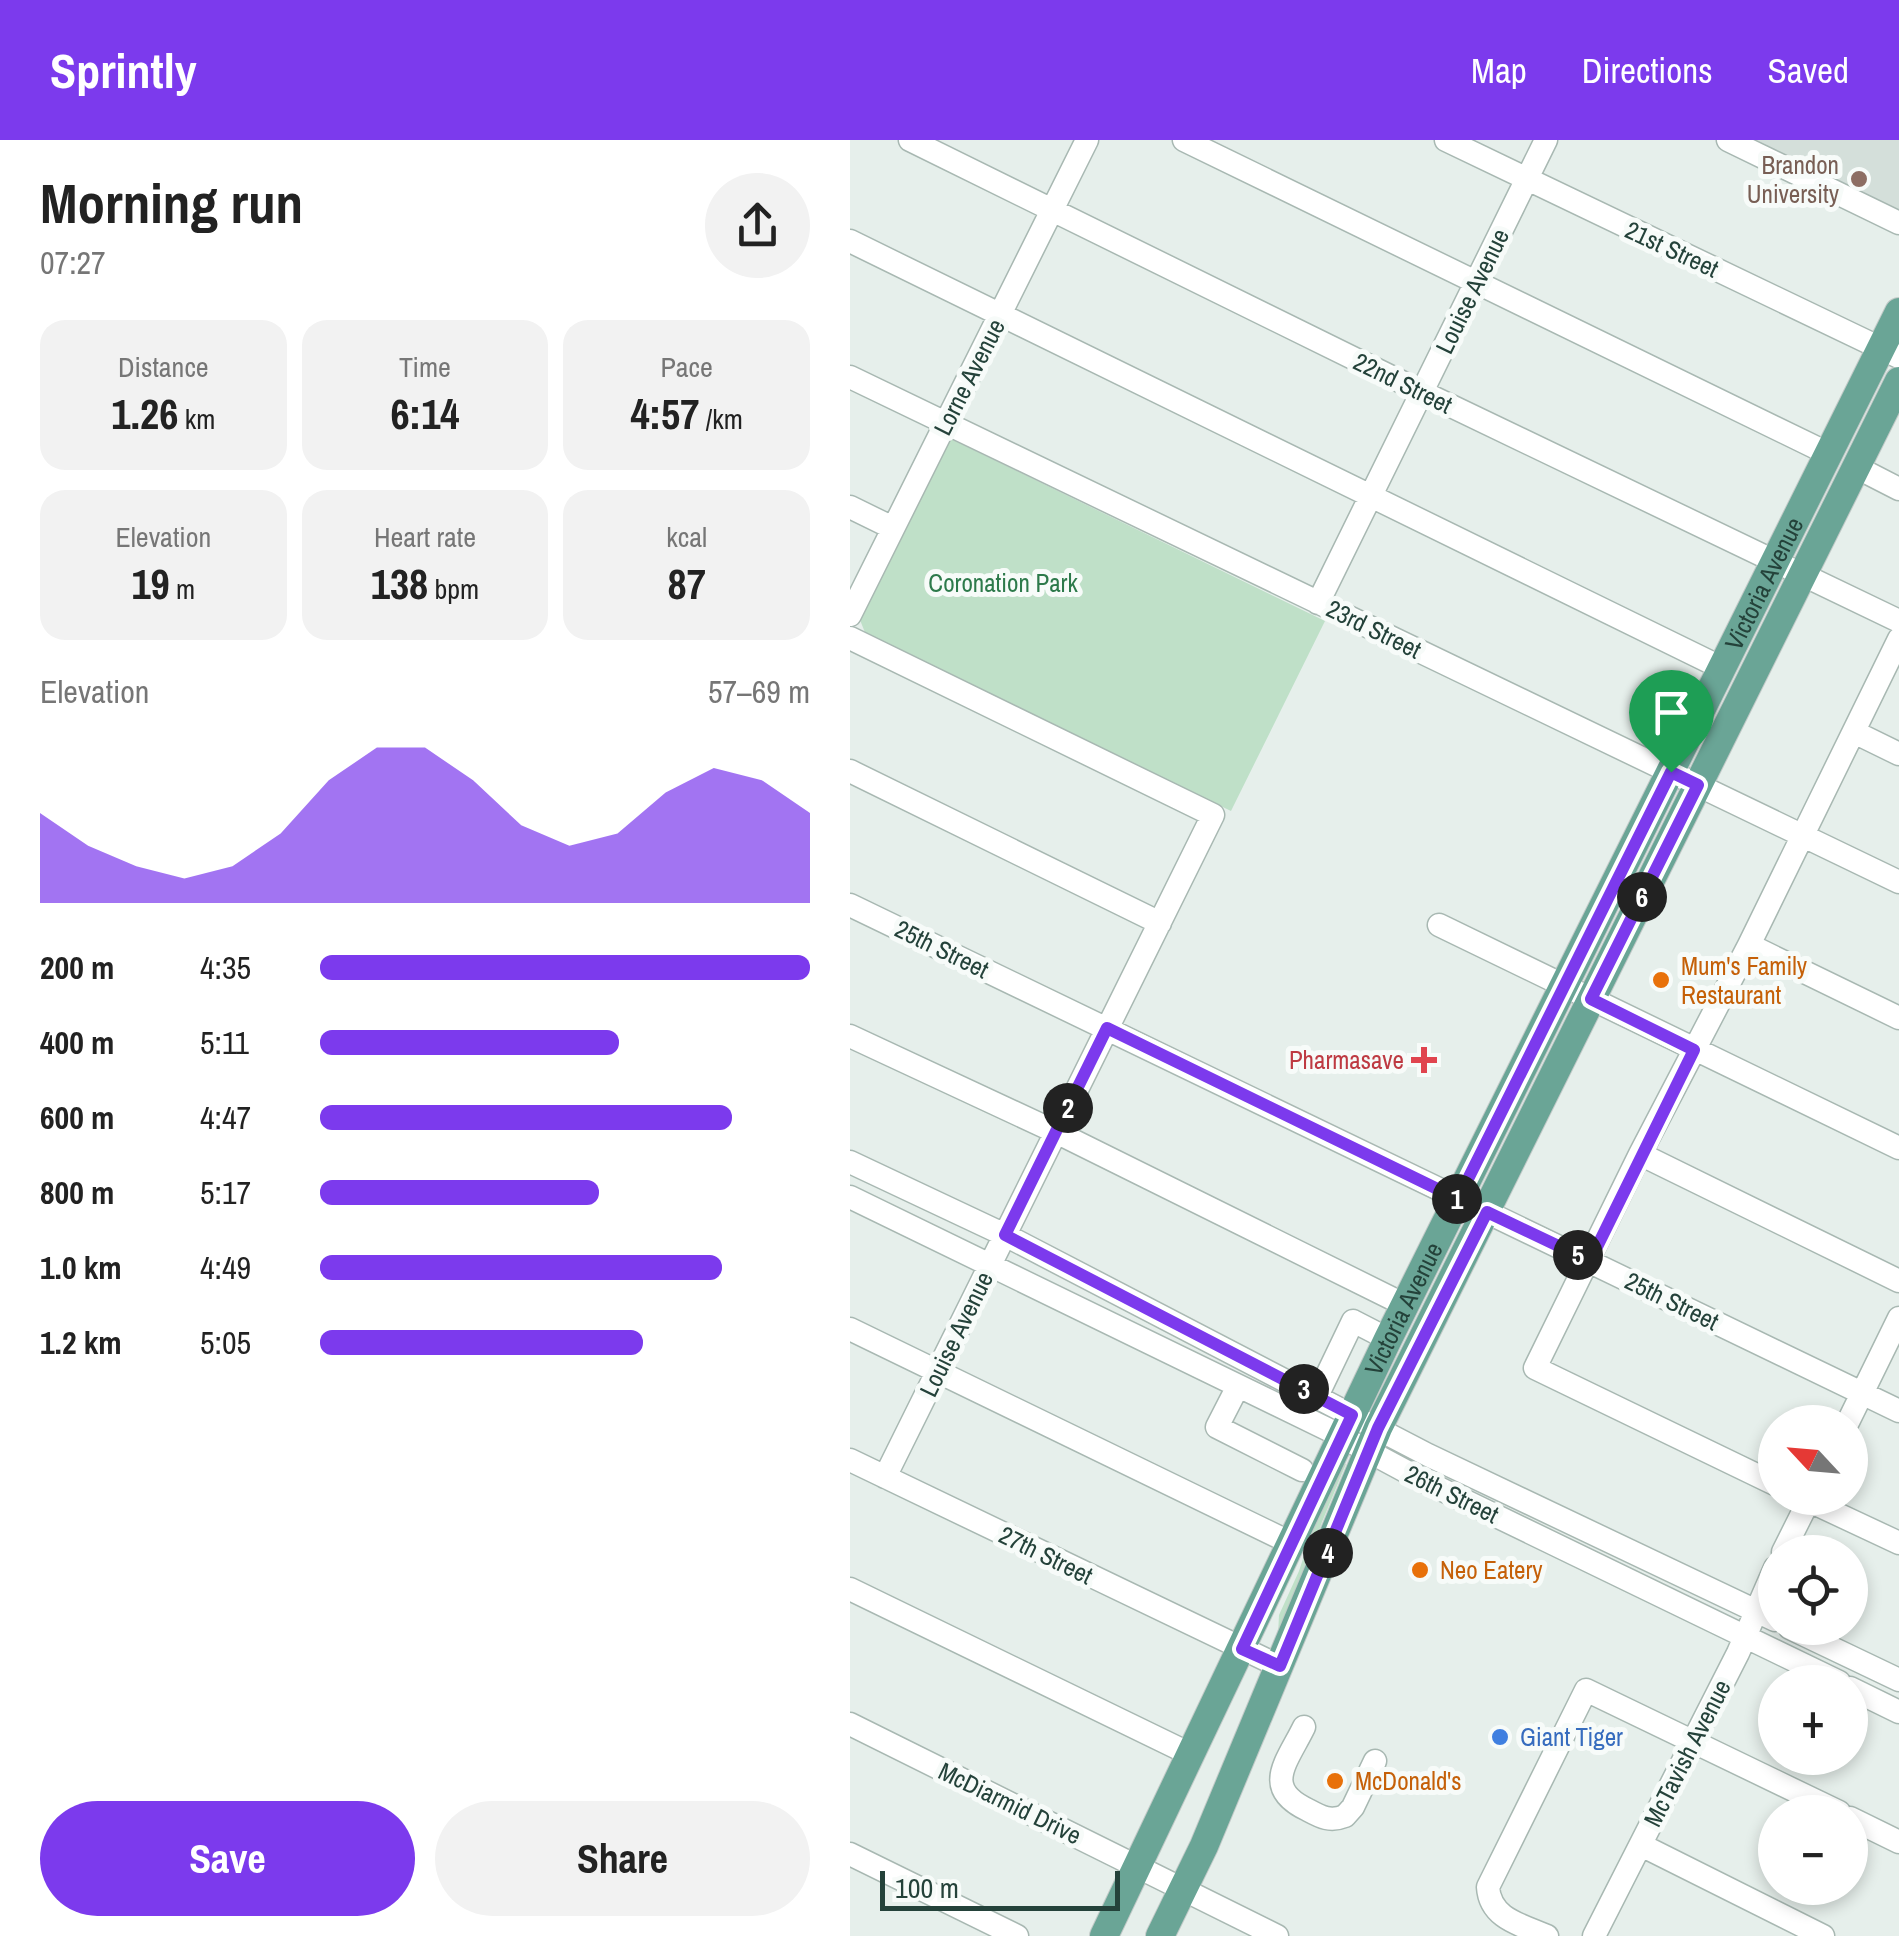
<!DOCTYPE html>
<html lang="en">
<head>
<meta charset="utf-8">
<style>
	body { margin:0; font-family:"Archivo Narrow",sans-serif; background:#f2f2f2; color:#222; height:100vh; display:flex; flex-direction:column; font-size:38px; white-space:nowrap }
	* { box-sizing:border-box; margin:0 }
	p { font-size:32px; color:#767676 }
	.icon { flex:none; width:55px; height:55px; fill:none; stroke:currentColor; stroke-width:2; stroke-linecap:round; stroke-linejoin:round }
	.map { position:relative; flex:1; overflow:hidden }
	.sheet { display:flex; flex-direction:column; background:#fff; width:850px }
	.sheet>* { flex:none }
	.needle { width:65px; rotate:296deg }
	.fabs { position:absolute; left:908px; top:1265px; display:grid; gap:20px }
	.fabs a { display:grid; place-items:center; width:110px; height:110px; border-radius:50%; background:#fff; box-shadow:0 5px 15px #0003; font-size:50px }
	.scale { position:absolute; left:30px; bottom:25px; width:240px; box-sizing:border-box; padding-left:10px; border:5px solid #24423a; border-top:0; font-size:28px; line-height:35px; white-space:nowrap; color:#24423a; -webkit-text-stroke:8px #f7fbf9; paint-order:stroke }
	.pin { position:absolute; display:grid; place-items:center; width:85px; height:85px; color:#fff; margin:-102px -42px; border-radius:50% 50% 50% 0; rotate:-45deg; box-shadow:0 0 10px #0007 }
	.pin .icon { rotate:45deg }
	.km { position:absolute; width:50px; height:50px; margin:-25px; border-radius:50%; background:#222; color:#fff; font-size:28px; line-height:50px; text-align:center }
	.round { display:grid; place-items:center; flex:none; width:105px; height:105px; border-radius:52px; background:#f2f2f2 }
	.headline { display:flex; align-items:center; justify-content:space-between; height:170px; padding:0 40px }
	h1 { font-size:55px; font-weight:700; line-height:75px }
	.stats { display:grid; grid-template-columns:repeat(3,1fr); gap:15px; height:170px; padding:10px 40px }
	.stats div { display:grid; align-content:center; border-radius:25px; background:#f2f2f2; text-align:center }
	.stats b { font-size:42px; font-weight:700 }
	.stats small { font-size:28px; font-weight:400 }
	.stats p { font-size:28px }
	.chart { height:280px; padding:20px 40px }
	.chart p { display:flex; justify-content:space-between }
	.chart svg { width:100%; height:180px; margin-top:10px; fill:#7c3aed; opacity:.7 }
	.action { display:flex; gap:20px; margin-top:auto; padding:20px 40px }
	.action a { flex:1; height:115px; border-radius:60px; background:#7c3aed; color:#fff; font-size:40px; font-weight:700; line-height:115px; text-align:center }
	.action a+a { background:#f2f2f2; color:#222 }
	ul { padding:0 40px; list-style:none; font-size:32px }
	li { display:grid; grid-template-columns:160px 120px 1fr; align-items:center; height:75px }
	li i { height:25px; border-radius:12px; background:#7c3aed }
	header { display:flex; align-items:center; gap:60px; box-sizing:border-box; height:140px; padding:0 50px; background:#7c3aed; color:#fff }
	header strong { font-size:48px }
	nav { display:flex; gap:55px; margin-inline-start:auto; font-size:35px }
	main { display:flex; flex:1; min-height:0 }
	.map>svg:first-child { display:block }
	.built { fill:#d4dfda }
	.green { fill:#bfe0c8 }
	.lines { fill:none; stroke-linecap:round; stroke-linejoin:round }
	.minor-casing { stroke:#a8b8b2; stroke-width:25 }
	.major-casing { stroke:#c2cac8; stroke-width:30 }
	.minor { stroke:#fff; stroke-width:22 }
	.major { stroke:#6aa596; stroke-width:28 }
	.route-casing { stroke:#fff; stroke-width:20 }
	.route { stroke:#7c3aed; stroke-width:12 }
	.education-dot { fill:#8d6e63; stroke:#f7fbf9; stroke-width:4 }
	.food-dot { fill:#e8710a; stroke:#f7fbf9; stroke-width:4 }
	.health-dot { fill:#e0444e; stroke:#f7fbf9; stroke-width:4 }
	.shop-dot { fill:#3f7fe0; stroke:#f7fbf9; stroke-width:4 }
	.labels { text-anchor:middle; stroke-width:10; stroke-linejoin:round; paint-order:stroke }
	.education-label { font-size:25px; fill:#785e54; stroke:#f7fbf9; text-anchor:end }
	.street-label { font-size:25px; fill:#24423a; stroke:#f7fbf9 }
	.park-label { font-size:25px; fill:#2d7a4b; stroke:#f7fbf9 }
	.food-label { font-size:25px; fill:#c56008; stroke:#f7fbf9; text-anchor:start }
	.health-label { font-size:25px; fill:#be3a42; stroke:#f7fbf9; text-anchor:end }
	.shop-label { font-size:25px; fill:#366cbe; stroke:#f7fbf9; text-anchor:start }
</style>
</head>
<body>
<header>
<strong>Sprintly</strong>
<nav><a>Map</a><a>Directions</a><a>Saved</a></nav>
</header>
<main>
<section class="sheet">
<div class="headline"><div><h1>Morning run</h1><p>07:27</p></div><a class="round"><svg class="icon" aria-label="share" viewBox="0 0 24 24"><path d="M12 15V3M7 8l5-5 5 5M5 13v7h14v-7"/></svg></a></div>
<div class="stats">
<div><p>Distance</p><b>1.26<small> km</small></b></div>
<div><p>Time</p><b>6:14</b></div>
<div><p>Pace</p><b>4:57<small> /km</small></b></div>
</div>
<div class="stats">
<div><p>Elevation</p><b>19<small> m</small></b></div>
<div><p>Heart rate</p><b>138<small> bpm</small></b></div>
<div><p>kcal</p><b>87</b></div>
</div>
<div class="chart"><p><span>Elevation</span>57–69 m</p>
<svg viewBox="0 0 160 44" preserveAspectRatio="none"><path d="M0 44V22L10 30L20 35L30 38L40 35L50 27L60 14L70 6L80 6L90 14L100 25L110 30L120 27L130 17L140 11L150 14L160 22V44z"/></svg>
</div>
<ul>
<li><b>200 m</b>4:35<i style="width:100%"></i></li>
<li><b>400 m</b>5:11<i style="width:61%"></i></li>
<li><b>600 m</b>4:47<i style="width:84%"></i></li>
<li><b>800 m</b>5:17<i style="width:57%"></i></li>
<li><b>1.0 km</b>4:49<i style="width:82%"></i></li>
<li><b>1.2 km</b>5:05<i style="width:66%"></i></li>
</ul>
<div class="action"><a>Save</a><a>Share</a></div>
</section>
<div class="map">
<svg width="1049" height="1796" viewBox="0 0 1049 1796">
	<rect width="100%" height="100%" fill="#e6efeb"/>
	<!-- built -->
	<path class="built" d="M 890,0 L 1049,0 L 1049,78 Z"/>
	<!-- green -->
	<path class="green" d="M 99,298 L 475,481 L 381,671 L 16,495 L 10,480 Z
		M 493,1323 L 496,1324 L 472,1382 L 439,1479 L 428,1495 L 429,1475 L 449,1431 L 473,1359 Z"/>
	<g class="lines">
		<defs>
			<path id="minor" d="M 60,0 L 572,252 L 1049,481
				M 334,0 L 979,314
				M 596,0 L 1049,217
				M 878,0 L 1049,83
				M 0,101 L 872,528
				M 0,237 L 1049,742
				M 1006,327 L 1049,349
				M 0,367 L 43,388
				M 468,463 L 696,0
				M 0,475 L 237,0
				M 0,498 L 363,675 L 35,1337
				M 1004,592 L 1049,614
				M 0,631 L 310,783
				M 0,765 L 1049,1271
				M 589,785 L 1049,1008
				M 899,805 L 1049,499
				M 0,896 L 206,992 L 555,1165
				M 790,1014 L 1049,1141
				M 0,1022 L 155,1095 L 578,1315 L 925,1480
				M 0,1057 L 477,1289 L 572,1340 L 989,1542
				M 0,1189 L 441,1403
				M 388,1246 L 367,1287 L 452,1330
				M 467,1256 L 503,1181 L 538,1199
				M 998,1282 L 1049,1178
				M 0,1320 L 429,1526
				M 925,1344 L 685,1228 L 790,1014 L 899,805 L 1049,878
				M 953,1358 L 1049,1403
				M 933,1412 L 960,1358
				M 0,1449 L 342,1615
				M 940,1488 L 1049,1540
				M 1000,1548 L 1049,1572
				M 0,1584 L 427,1796
				M 454,1587 C 437,1622 411,1648 458,1670 C 471,1677 480,1682 495,1676 L 503,1667 L 525,1621
				M 1000,1678 L 1049,1702
				M 791,1705 L 973,1796
				M 0,1714 L 167,1796
				M 697,1796 C 672,1785 640,1779 638,1747 L 736,1550 L 989,1672
				M 744,1796 L 888,1513 L 925,1428"/>
			<g id="major">
				<path id="s1" d="M 254,1796 L 538,1199 L 1049,172"/>
				<path d="M 310,1796 L 354,1706 L 528,1288 L 1049,241"/>
			</g>
		</defs>
		<!-- minor casing -->
		<use href="#minor" class="minor-casing"/>
		<!-- major casing -->
		<use href="#major" class="major-casing"/>
		<!-- minor -->
		<use href="#minor" class="minor"/>
		<!-- major -->
		<use href="#major" class="major"/>
	</g>
	<g class="lines">
		<defs>
			<path id="route" d="M 821,632 L 848,645 L 741,859 L 844,910 L 740,1121 L 637,1072 L 528,1288 L 430,1526 L 392,1509 L 502,1275 L 155,1095 L 257,888 L 608,1059 Z"/>
		</defs>
		<!-- route casing -->
		<use href="#route" class="route-casing"/>
		<!-- route -->
		<use href="#route" class="route"/>
	</g>
	<!-- markers -->
	<circle class="education-dot" cx="1009" cy="39" r="10"/>
	<g class="food-dot">
		<circle cx="811" cy="840" r="10"/>
		<circle cx="570" cy="1430" r="10"/>
		<circle cx="485" cy="1641" r="10"/>
	</g>
	<path class="health-dot" d="M569 905h10v10h10v10h-10v10h-10v-10h-10v-10h10z"/>
	<circle class="shop-dot" cx="650" cy="1597" r="10"/>
	<g class="labels">
		<!-- education labels -->
		<g class="education-label">
			<text x="989" y="34">Brandon<tspan x="989" dy="29">University</tspan></text>
		</g>
		<!-- street labels -->
		<g class="street-label">
			<text transform="translate(822 109) rotate(25)" y="9">21st Street</text>
			<text transform="translate(622 151) rotate(-64)" y="9">Louise Avenue</text>
			<text transform="translate(119 237) rotate(-63)" y="9">Lorne Avenue</text>
			<text transform="translate(553 243) rotate(26)" y="9">22nd Street</text>
			<text dy="9" stroke="none"><textPath href="#s1" startOffset="1505">Victoria Avenue</textPath></text>
			<text transform="translate(524 489) rotate(26)" y="9">23rd Street</text>
			<text transform="translate(92 809) rotate(26)" y="9">25th Street</text>
			<text transform="translate(822 1161) rotate(26)" y="9">25th Street</text>
			<text dy="9" stroke="none"><textPath href="#s1" startOffset="695">Victoria Avenue</textPath></text>
			<text transform="translate(106 1194) rotate(-64)" y="9">Louise Avenue</text>
			<text transform="translate(602 1354) rotate(26)" y="9">26th Street</text>
			<text transform="translate(196 1415) rotate(26)" y="9">27th Street</text>
			<text transform="translate(837 1613) rotate(-63)" y="9">McTavish Avenue</text>
			<text transform="translate(160 1663) rotate(26)" y="9">McDiarmid Drive</text>
		</g>
		<!-- park labels -->
		<g class="park-label">
			<text x="153" y="452">Coronation Park</text>
		</g>
		<!-- food labels -->
		<g class="food-label">
			<text x="831" y="835">Mum's Family<tspan x="831" dy="29">Restaurant</tspan></text>
			<text x="590" y="1439">Neo Eatery</text>
			<text x="505" y="1650">McDonald's</text>
		</g>
		<!-- health labels -->
		<g class="health-label">
			<text x="554" y="929">Pharmasave</text>
		</g>
		<!-- shop labels -->
		<g class="shop-label">
			<text x="670" y="1606">Giant Tiger</text>
		</g>
	</g>
</svg>
<div class="fabs">
<a><svg class="needle" viewBox="-14 -14 28 28"><path d="M0-13l5 13h-10z" fill="#e53935"/><path d="M0 13l5-13h-10z" fill="#767676"/></svg></a>
<a><svg class="icon" aria-label="locate" viewBox="0 0 24 24"><circle cx="12" cy="12" r="6"/><path d="M12 2v4M12 18v4M2 12h4M18 12h4"/></svg></a>
<a>+</a>
<a>−</a>
</div>
<div class="scale">100 m</div>
<div class="pin" style="left:821px;top:632px;background:#1e9e55"><svg class="icon" aria-label="arrive" viewBox="0 0 24 24"><path d="M6 21V4h12l-3 4 3 4H6"/></svg></div>
<b class="km" style="left:607px;top:1059px">1</b>
<b class="km" style="left:218px;top:968px">2</b>
<b class="km" style="left:454px;top:1249px">3</b>
<b class="km" style="left:478px;top:1413px">4</b>
<b class="km" style="left:728px;top:1115px">5</b>
<b class="km" style="left:792px;top:757px">6</b>
</div>
</main>
</body>
</html>
